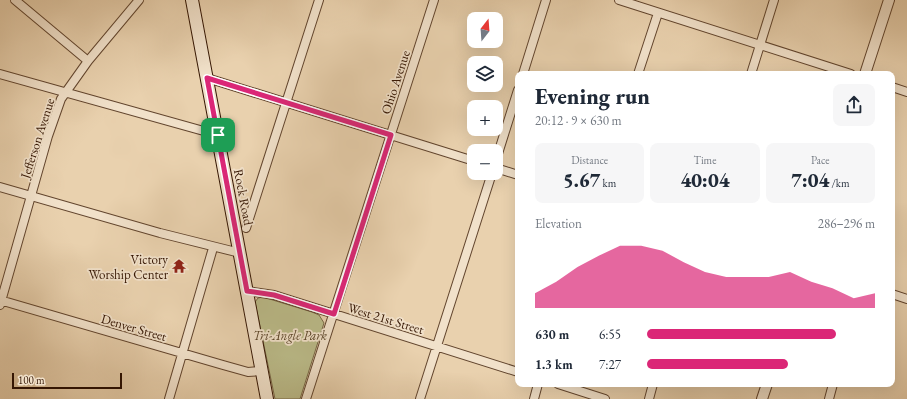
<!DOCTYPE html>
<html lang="en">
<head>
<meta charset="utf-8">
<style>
	body { margin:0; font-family:"EB Garamond",serif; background:#f6f6f7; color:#1f2937; height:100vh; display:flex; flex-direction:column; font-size:15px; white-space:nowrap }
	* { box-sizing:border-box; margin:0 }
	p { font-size:13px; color:#747a83 }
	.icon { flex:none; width:22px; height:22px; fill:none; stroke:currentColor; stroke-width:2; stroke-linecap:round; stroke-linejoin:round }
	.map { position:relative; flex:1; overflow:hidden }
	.panel { position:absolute; left:515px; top:71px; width:380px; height:316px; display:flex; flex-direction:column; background:#fff; border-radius:8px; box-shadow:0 4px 16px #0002 }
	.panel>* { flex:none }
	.needle { width:26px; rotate:17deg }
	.fabs { position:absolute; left:467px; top:12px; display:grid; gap:8px }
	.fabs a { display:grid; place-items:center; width:36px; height:36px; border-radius:8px; background:#fff; box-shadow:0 4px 16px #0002; font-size:20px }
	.scale { position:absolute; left:12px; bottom:10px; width:110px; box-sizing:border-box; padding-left:4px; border:2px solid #351603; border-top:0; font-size:11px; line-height:14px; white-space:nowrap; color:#351603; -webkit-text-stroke:3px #f1e1ca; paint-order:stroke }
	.pin { position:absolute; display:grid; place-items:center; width:34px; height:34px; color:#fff; margin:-17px; border-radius:8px; box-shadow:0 2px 6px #0006 }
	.round { display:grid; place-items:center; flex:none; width:42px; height:42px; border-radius:8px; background:#f6f6f7 }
	.overview { display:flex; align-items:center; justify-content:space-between; height:68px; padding:0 20px }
	h1 { font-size:22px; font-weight:800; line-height:30px }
	.stats { display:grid; grid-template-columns:repeat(3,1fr); gap:6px; height:68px; padding:4px 20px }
	.stats div { display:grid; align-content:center; border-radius:8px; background:#f6f6f7; text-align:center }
	.stats b { font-size:20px; font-weight:800 }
	.stats small { font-size:11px; font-weight:400 }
	.stats p { font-size:11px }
	.chart { height:112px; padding:8px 20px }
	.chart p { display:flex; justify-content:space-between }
	.chart svg { width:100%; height:72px; margin-top:4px; fill:#db2777; opacity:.7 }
	ul { padding:0 20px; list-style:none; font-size:13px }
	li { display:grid; grid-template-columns:64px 48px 1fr; align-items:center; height:30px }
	li i { height:10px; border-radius:5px; background:#db2777 }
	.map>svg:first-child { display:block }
	.green { fill:#baba88; stroke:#786846 }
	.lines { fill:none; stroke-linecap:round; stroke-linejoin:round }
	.minor-casing { stroke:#62452e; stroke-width:10 }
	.tertiary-casing { stroke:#62452e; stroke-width:12 }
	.secondary-casing { stroke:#351603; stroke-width:14 }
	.minor { stroke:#f1e1ca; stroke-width:8 }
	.tertiary { stroke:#f1e1ca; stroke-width:10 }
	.secondary { stroke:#f1e1ca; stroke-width:12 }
	.route-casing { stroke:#fff; stroke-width:8 }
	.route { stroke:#db2777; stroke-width:5 }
	.labels { text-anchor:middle; stroke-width:3.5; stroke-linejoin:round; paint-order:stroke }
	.street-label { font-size:13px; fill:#351603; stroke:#f1e1ca }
	.poi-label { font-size:13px; fill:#351603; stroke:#f1e1ca; text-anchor:end }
	.park-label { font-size:13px; font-style:italic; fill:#5d472b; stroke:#f1e1ca }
</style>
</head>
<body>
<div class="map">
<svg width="907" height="399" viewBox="0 0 907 399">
	<rect width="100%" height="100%" fill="#e9d1ae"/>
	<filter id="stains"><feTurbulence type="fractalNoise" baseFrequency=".005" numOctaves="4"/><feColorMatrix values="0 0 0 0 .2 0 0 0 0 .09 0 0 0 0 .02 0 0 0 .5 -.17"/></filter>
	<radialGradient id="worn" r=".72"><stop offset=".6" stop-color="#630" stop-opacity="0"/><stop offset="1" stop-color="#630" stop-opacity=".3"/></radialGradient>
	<!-- green -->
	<path class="green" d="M 263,297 L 312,312 L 319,315 L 324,323 L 300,399 L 275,399 L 255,302 L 258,298 Z"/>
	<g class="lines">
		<defs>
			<path id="minor" d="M 15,0 L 88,61
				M 619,0 L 851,74
				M 0,74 L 218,135
				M 523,74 L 546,0
				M 638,74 L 658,13
				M 751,74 L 774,0
				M 207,78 L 474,161
				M 892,87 L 907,92
				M 496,160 L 518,90
				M 496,168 L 518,175
				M 0,187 L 160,233 L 240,253
				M 246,228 L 319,0
				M 247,291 L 274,295 L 518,372
				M 892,294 L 907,299
				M 0,300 L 223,365 L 248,372 L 261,371
				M 0,305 L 48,136 L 61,99 L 88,61 L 139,0
				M 558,384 L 605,399
				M 169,399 L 213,248
				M 306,399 L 434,0
				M 420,399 L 492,173
				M 534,399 L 538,384
				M 649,399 L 653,384
				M 829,399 L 833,384"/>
			<path id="tertiary" d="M 865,74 L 889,0
				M 762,399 L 767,384"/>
			<path id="secondary" d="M 192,0 L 267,399"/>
		</defs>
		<!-- minor casing -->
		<use href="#minor" class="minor-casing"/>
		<!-- tertiary casing -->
		<use href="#tertiary" class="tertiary-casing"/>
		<!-- secondary casing -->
		<use href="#secondary" class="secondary-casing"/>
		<!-- minor -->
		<use href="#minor" class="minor"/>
		<!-- tertiary -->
		<use href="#tertiary" class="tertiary"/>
		<!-- secondary -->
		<use href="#secondary" class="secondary"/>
	</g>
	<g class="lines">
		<defs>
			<path id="route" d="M 207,78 L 391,135 L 334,314 L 274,295 L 247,291 Z"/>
		</defs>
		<!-- route casing -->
		<use href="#route" class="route-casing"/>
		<!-- route -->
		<use href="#route" class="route"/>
	</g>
	<!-- icons -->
	<defs>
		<symbol id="temple-bare" viewBox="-9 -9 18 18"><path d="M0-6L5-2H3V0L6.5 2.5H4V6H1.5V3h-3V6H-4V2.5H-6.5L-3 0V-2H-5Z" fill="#8f2418" stroke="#f1e1ca" stroke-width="2.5" paint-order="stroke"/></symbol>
	</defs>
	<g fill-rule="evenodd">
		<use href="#temple-bare" x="169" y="256" width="20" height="20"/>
	</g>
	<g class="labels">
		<!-- street labels -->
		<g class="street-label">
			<text transform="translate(395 82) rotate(-72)" y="5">Ohio Avenue</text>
			<text transform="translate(37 138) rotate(-72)" y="5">Jefferson Avenue</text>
			<text transform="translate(244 197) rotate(79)" y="5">Rock Road</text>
			<text transform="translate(386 318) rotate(17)" y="5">West 21st Street</text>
			<text transform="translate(134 327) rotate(16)" y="5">Denver Street</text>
		</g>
		<!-- poi labels -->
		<g class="poi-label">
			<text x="168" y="264">Victory<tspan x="168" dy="15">Worship Center</tspan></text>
		</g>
		<!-- park labels -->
		<g class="park-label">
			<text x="290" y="340">Tri-Angle Park</text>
		</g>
	</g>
	<rect width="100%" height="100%" filter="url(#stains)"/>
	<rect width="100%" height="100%" fill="url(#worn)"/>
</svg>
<div class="fabs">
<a><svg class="needle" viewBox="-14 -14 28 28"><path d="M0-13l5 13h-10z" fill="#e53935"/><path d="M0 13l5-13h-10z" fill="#747a83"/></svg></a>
<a><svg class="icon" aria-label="layers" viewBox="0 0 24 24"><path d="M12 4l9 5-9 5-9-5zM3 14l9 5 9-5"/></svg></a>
<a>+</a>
<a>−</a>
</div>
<div class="scale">100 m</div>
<div class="pin" style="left:218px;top:135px;background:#1e9e55"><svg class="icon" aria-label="arrive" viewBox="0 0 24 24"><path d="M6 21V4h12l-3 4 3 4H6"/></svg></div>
<section class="panel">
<div class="overview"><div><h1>Evening run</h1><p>20:12 · 9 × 630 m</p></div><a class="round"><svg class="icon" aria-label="share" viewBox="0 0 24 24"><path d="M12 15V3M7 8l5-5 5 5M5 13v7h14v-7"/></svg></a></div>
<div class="stats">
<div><p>Distance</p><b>5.67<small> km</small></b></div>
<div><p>Time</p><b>40:04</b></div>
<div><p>Pace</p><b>7:04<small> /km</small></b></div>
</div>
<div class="chart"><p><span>Elevation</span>286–296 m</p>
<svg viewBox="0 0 160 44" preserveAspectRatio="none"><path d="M0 44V35L10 28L20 19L30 12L40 6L50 6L60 9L70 16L80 22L90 25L100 25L110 25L120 22L130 28L140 32L150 38L160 35V44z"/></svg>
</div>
<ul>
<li><b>630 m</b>6:55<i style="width:83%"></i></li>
<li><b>1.3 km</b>7:27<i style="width:62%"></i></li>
</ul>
</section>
</div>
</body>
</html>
